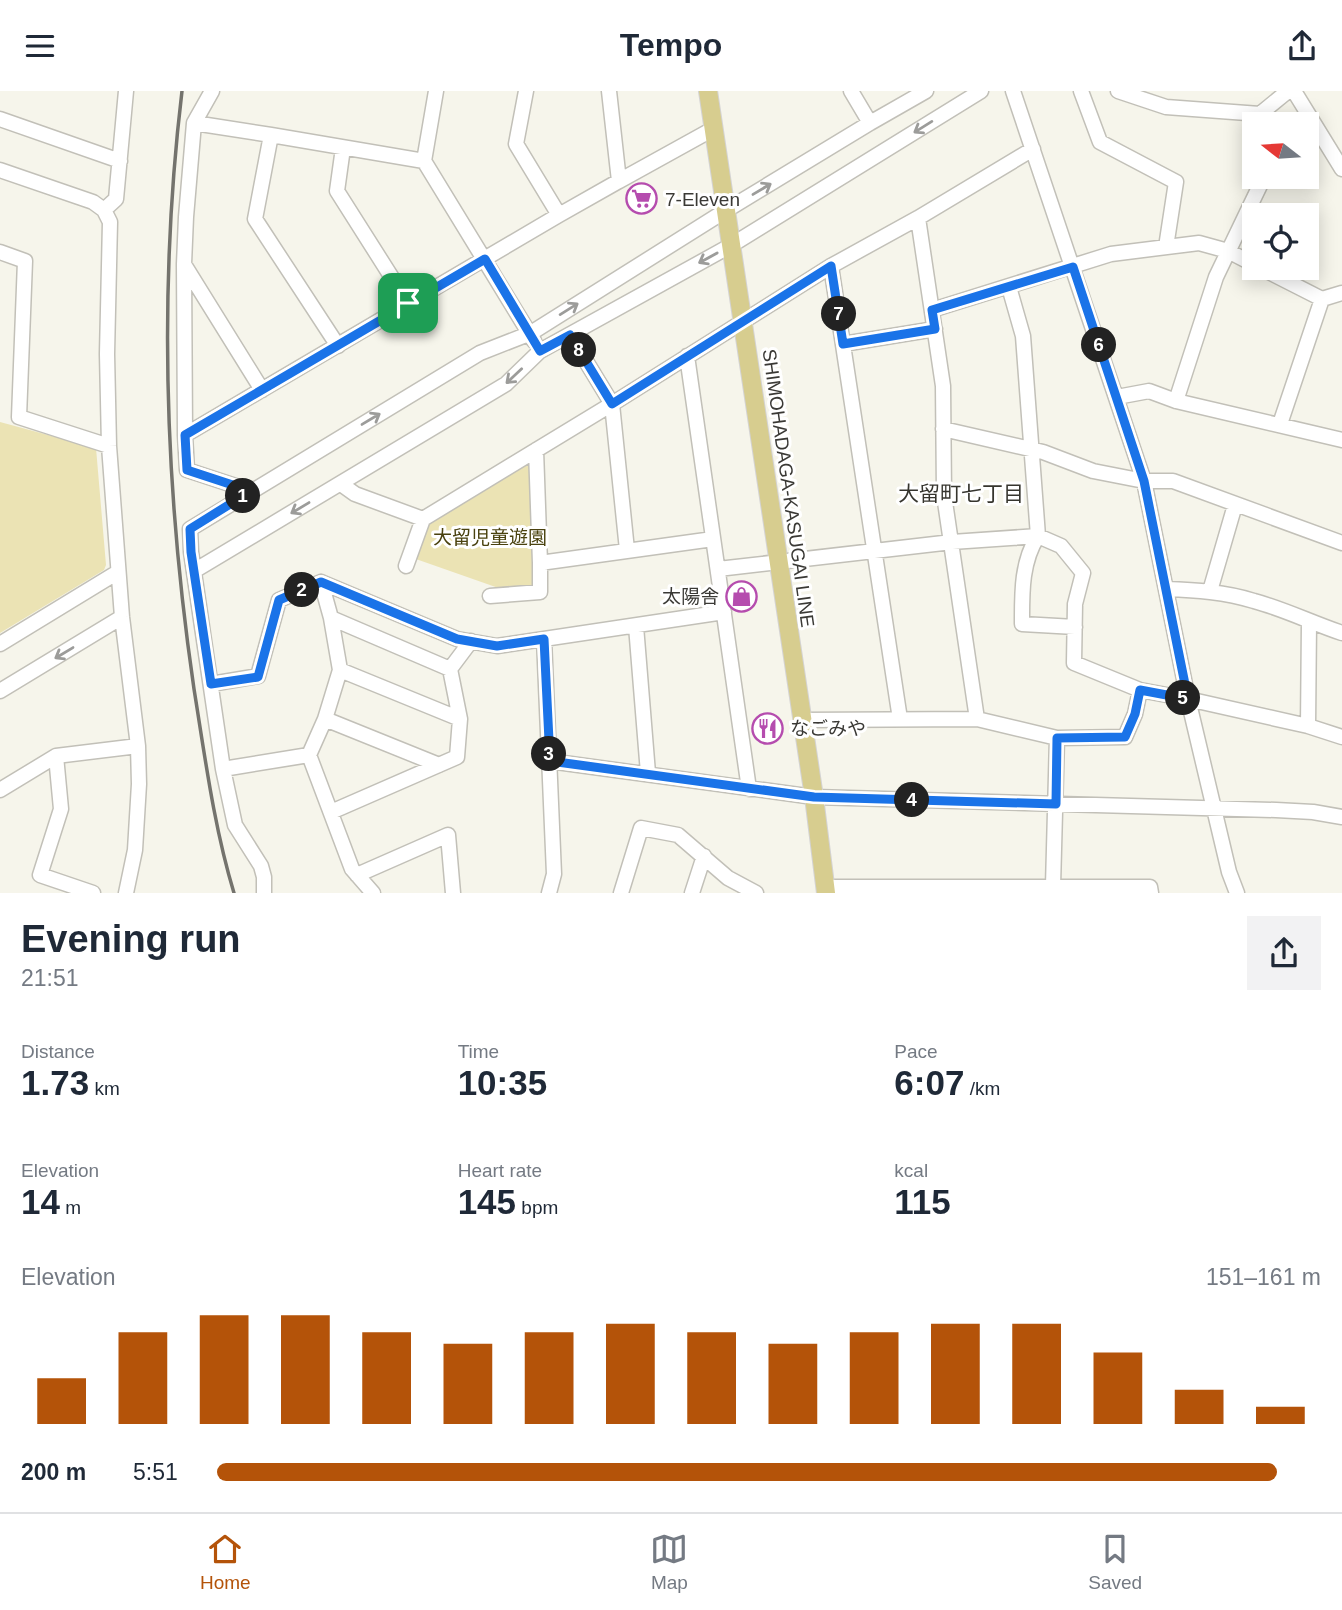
<!DOCTYPE html>
<html lang="en">
<head>
<meta charset="utf-8">
<style>
	body { margin:0; font-family:Arial,"Noto Sans JP",sans-serif; background:#f2f2f3; color:#1f2937; height:100vh; display:flex; flex-direction:column; font-size:26px; white-space:nowrap }
	* { box-sizing:border-box; margin:0 }
	p { font-size:23px; color:#747a83 }
	.icon { flex:none; width:38px; height:38px; fill:none; stroke:currentColor; stroke-width:2; stroke-linecap:round; stroke-linejoin:round }
	.map { position:relative; height:802px; overflow:hidden }
	.side { display:flex; flex-direction:column; background:#fff; flex:1 }
	.side>* { flex:none }
	.needle { width:46px; rotate:287deg }
	.buttons { position:absolute; left:1242px; top:21px; display:grid; gap:14px }
	.buttons a { display:grid; place-items:center; width:77px; height:77px; border-radius:0px; background:#fff; box-shadow:0 4px 18px #0003; font-size:35px }
	.pin { position:absolute; display:grid; place-items:center; width:60px; height:60px; color:#fff; margin:-30px; border-radius:14px; box-shadow:0 4px 10px #0006 }
	.km { position:absolute; width:35px; height:35px; margin:-18px; border-radius:50%; background:#222; color:#fff; font-size:19px; line-height:35px; text-align:center }
	.round { display:grid; place-items:center; flex:none; width:74px; height:74px; border-radius:0px; background:#f2f2f3 }
	.head { display:flex; align-items:center; justify-content:space-between; height:119px; padding:0 21px }
	h1 { font-size:38px; font-weight:800; line-height:52px }
	.figures { display:grid; grid-template-columns:repeat(3,1fr); gap:10px; height:119px; padding:7px 21px }
	.figures div { display:grid; align-content:center }
	.figures b { font-size:35px; font-weight:800 }
	.figures small { font-size:19px; font-weight:400 }
	.figures p { font-size:19px }
	.chart { height:196px; padding:14px 21px }
	.chart p { display:flex; justify-content:space-between }
	.chart svg { width:100%; height:126px; margin-top:7px; stroke:#b45309; stroke-width:6 }
	ul { padding:0 21px; list-style:none; font-size:23px }
	li { display:grid; grid-template-columns:112px 84px 1fr; align-items:center; height:52px }
	li i { height:18px; border-radius:9px; background:#b45309 }
	header { display:flex; justify-content:space-between; align-items:center; height:91px; padding:0 21px; background:#fff; font-size:32px; font-weight:800 }
	.tabs { display:flex; justify-content:space-around; align-items:center; height:98px; border-top:2px solid #e0e1e3; background:#fff; font-size:19px; color:#747a83 }
	.tabs a { display:grid; justify-items:center; gap:4px }
	.tabs .on { color:#b45309 }
	.map>svg:first-child { display:block }
	.park { fill:#ebe3b4 }
	.lines { fill:none; stroke-linecap:round; stroke-linejoin:round }
	.minor-casing { stroke:#c2c0b8; stroke-width:17 }
	.major-casing { stroke:#d4d3d3; stroke-width:20 }
	.minor { stroke:#fff; stroke-width:14 }
	.major { stroke:#d7cd8f; stroke-width:18 }
	.rail { stroke:#74736d; stroke-width:3.5 }
	.oneway { stroke:#9c9c9a }
	.route-casing { stroke:#fff; stroke-width:14 }
	.route { stroke:#1a73e8; stroke-width:9 }
	.labels { text-anchor:middle; stroke-width:6; stroke-linejoin:round; paint-order:stroke }
	.poi-label { font-size:19px; fill:#3a3935; stroke:#fff; text-anchor:start }
	.street-label { font-size:19px; fill:#3a3935; stroke:#fff }
	.park-label { font-size:19px; fill:#4a420f; stroke:#fff }
	.neighbourhood-label { font-size:21px; fill:#36352e; stroke:#fff }
</style>
</head>
<body>
<header><svg class="icon" aria-label="menu" viewBox="0 0 24 24"><path d="M4 6h16M4 12h16M4 18h16"/></svg>Tempo<svg class="icon" aria-label="share" viewBox="0 0 24 24"><path d="M12 15V3M7 8l5-5 5 5M5 13v7h14v-7"/></svg></header>
<div class="map">
<svg width="1342" height="802" viewBox="0 0 1342 802">
	<rect width="100%" height="100%" fill="#f6f5eb"/>
	<!-- park -->
	<path class="park" d="M 0,331 L 96,357 L 106,474 L 104,479 L 0,542 Z
		M 527,371 L 532,373 L 533,498 L 507,500 L 413,467 L 430,430 Z"/>
	<g class="lines">
		<defs>
			<path id="minor" d="M 212,0 L 194,32 L 186,126 L 184,173 L 185,344 L 187,379 L 251,400
				M 436,0 L 424,70 L 534,250
				M 526,0 L 516,53 L 559,124
				M 851,0 L 870,32
				M 1013,0 L 1144,390 L 1188,608 L 1229,781 L 1237,802
				M 1081,0 L 1100,51 L 1176,91 L 1166,156
				M 1118,0 L 1166,16 L 1260,23 L 1288,0
				M 1294,0 L 1342,78
				M 0,28 L 120,70
				M 194,32 L 271,44 L 424,70
				M 271,44 L 255,128 L 338,255
				M 343,57 L 337,100 L 408,212
				M 0,79 L 93,111 L 104,119 L 110,131 L 107,263 L 109,355 L 122,526 L 138,655 L 139,693 L 135,759 L 126,802
				M 619,90 L 713,38
				M 104,119 L 116,108 L 126,0
				M 918,127 L 943,295 L 944,404 L 977,628
				M 0,161 L 25,170 L 19,326 L 109,355
				M 185,175 L 262,299
				M 831,175 L 900,628
				M 1261,177 L 1322,208 L 1342,202
				M 1009,196 L 1023,245 L 1038,445 C 1021,471 1022,503 1022,533 L 1075,536
				M 932,219 L 1111,163 L 1199,152 L 1228,160 L 1255,174
				M 570,244 L 612,313 L 627,459
				M 843,253 L 935,238
				M 687,265 L 749,698
				M 1117,306 L 1149,300 L 1176,310 L 1342,349
				M 1176,310 L 1216,186 L 1264,86
				M 1280,333 L 1322,208
				M 943,338 L 1043,361 L 1093,380 L 1144,390 L 1173,390 L 1342,452
				M 185,344 L 559,124 L 619,90 L 609,0
				M 536,359 L 540,472 L 713,448
				M 341,393 L 355,403 L 423,428
				M 406,475 L 423,428 L 612,313 L 831,175 L 918,127 L 1033,58
				M 718,478 L 952,451 L 1038,445 L 1061,455 L 1083,482 L 1075,513 L 1074,572 L 1140,599 L 1188,608 L 1308,635 L 1342,646
				M 194,480 L 506,293 L 540,260 L 730,155 L 981,0
				M 1166,498 C 1196,499 1225,501 1254,510 C 1284,518 1312,532 1342,542
				M 1210,500 L 1235,414
				M 490,505 L 540,501 L 540,472
				M 331,527 L 450,578
				M 636,535 L 648,682
				M 544,548 L 554,783 L 549,802
				M 0,553 L 118,481
				M 340,579 L 460,628
				M 211,593 L 258,585 L 279,509 L 321,491 L 457,548 L 497,555 L 724,521
				M 0,600 L 122,526
				M 325,628 L 439,674
				M 802,629 L 977,628 L 1057,647 L 1125,646 L 1135,623 L 1140,599
				M 1308,635 L 1309,531
				M 309,664 L 352,778 L 373,802
				M 56,665 L 61,718 L 40,784 L 93,802
				M 549,670 L 814,706 L 1276,719 L 1313,721 L 1342,726
				M 223,678 L 309,664 L 325,628 L 340,579 L 331,527 L 321,491
				M 0,699 L 56,665 L 138,655
				M 331,721 L 457,666 L 460,628 L 450,578 L 471,550
				M 357,784 L 448,744 L 453,802
				M 1053,795 L 1057,647
				M 825,796 L 1150,796 L 1151,802
				M 264,802 L 264,786 L 261,775 L 235,734 L 223,678 L 191,461 L 190,438 L 480,262 L 531,242 L 725,120 L 870,32 L 926,0
				M 621,802 L 641,737 L 678,744 L 728,787 L 756,802
				M 692,802 L 704,765"/>
			<path id="major" d="M 708,0 L 814,706 L 826,802"/>
		</defs>
		<!-- minor casing -->
		<use href="#minor" class="minor-casing"/>
		<!-- major casing -->
		<use href="#major" class="major-casing"/>
		<!-- minor -->
		<use href="#minor" class="minor"/>
		<!-- major -->
		<use href="#major" class="major"/>
		<!-- rail -->
		<path class="rail" d="M 182,0 C 158,200 165,400 194,598 C 205,666 214,736 234,802"/>
	</g>
	<!-- one-way arrows -->
	<defs><path id="oneway-shaft" d="M-6 0H5M1.5-3L5.5 0L1.5 3" fill="none" stroke-width="1.6" stroke-linecap="round" stroke-linejoin="round" transform="scale(1.75)"/></defs>
	<g class="oneway">
		<use href="#oneway-shaft" transform="translate(923 36) rotate(148)"/>
		<use href="#oneway-shaft" transform="translate(762 98) rotate(-31)"/>
		<use href="#oneway-shaft" transform="translate(708 167) rotate(151)"/>
		<use href="#oneway-shaft" transform="translate(569 218) rotate(-32)"/>
		<use href="#oneway-shaft" transform="translate(514 285) rotate(137)"/>
		<use href="#oneway-shaft" transform="translate(371 328) rotate(-31)"/>
		<use href="#oneway-shaft" transform="translate(300 417) rotate(149)"/>
		<use href="#oneway-shaft" transform="translate(64 562) rotate(149)"/>
	</g>
	<g class="lines">
		<defs>
			<path id="route" d="M 485,168 L 540,260 L 570,244 L 612,313 L 831,175 L 843,253 L 935,238 L 932,219 L 1073,176 L 1144,390 L 1188,608 L 1140,599 L 1135,623 L 1125,646 L 1057,647 L 1056,713 L 814,706 L 550,670 L 544,548 L 497,555 L 457,548 L 321,491 L 279,509 L 258,586 L 211,593 L 191,461 L 190,438 L 251,400 L 187,379 L 185,344 Z"/>
		</defs>
		<!-- route casing -->
		<use href="#route" class="route-casing"/>
		<!-- route -->
		<use href="#route" class="route"/>
	</g>
	<!-- icons -->
	<defs>
		<symbol id="supermarket-ring" viewBox="-11 -11 22 22"><circle r="9.5" fill="#fff" stroke="#b54cae" stroke-width="1.5"/><path d="M-6-5.5h2.5l.6 2H6L4.5 2H-2.5L-4.4-4H-6ZM-1.5 3.2a1.3 1.3 0 1 0 .1 0ZM3 3.2a1.3 1.3 0 1 0 .1 0Z" fill="#b54cae"/></symbol>
		<symbol id="shop-ring" viewBox="-11 -11 22 22"><circle r="9.5" fill="#fff" stroke="#b54cae" stroke-width="1.5"/><path d="M-5-2.5h2.3a2.7 3.5 0 0 1 5.4 0H5L5.5 6h-11ZM-1.5-2.5h3a1.5 2.3 0 0 0-3 0Z" fill="#b54cae"/></symbol>
		<symbol id="restaurant-ring" viewBox="-11 -11 22 22"><circle r="9.5" fill="#fff" stroke="#b54cae" stroke-width="1.5"/><path d="M-5-6h1v4h1v-4h1v4h1v-4h1v5L-1.5 .5V6h-2V.5L-5-1ZM5-6V6H3V1.5H1.5Q1.5-4 5-6Z" fill="#b54cae"/></symbol>
	</defs>
	<g fill-rule="evenodd">
		<use href="#supermarket-ring" x="624" y="90" width="35" height="35"/>
		<use href="#shop-ring" x="724" y="488" width="35" height="35"/>
		<use href="#restaurant-ring" x="750" y="620" width="35" height="35"/>
	</g>
	<g class="labels">
		<!-- poi labels -->
		<g class="poi-label">
			<text x="665" y="115">7-Eleven</text>
			<text x="719" y="512" text-anchor="end">太陽舎</text>
			<text x="790" y="644">なごみや</text>
		</g>
		<!-- street labels -->
		<g class="street-label">
			<text transform="translate(789 397) rotate(82)" y="7">SHIMOHADAGA-KASUGAI LINE</text>
		</g>
		<!-- park labels -->
		<g class="park-label">
			<text x="490" y="453">大留児童遊園</text>
		</g>
		<!-- neighbourhood labels -->
		<g class="neighbourhood-label">
			<text x="961" y="410">大留町七丁目</text>
		</g>
	</g>
</svg>
<div class="buttons">
<a><svg class="needle" viewBox="-14 -14 28 28"><path d="M0-13l5 13h-10z" fill="#e53935"/><path d="M0 13l5-13h-10z" fill="#747a83"/></svg></a>
<a><svg class="icon" aria-label="locate" viewBox="0 0 24 24"><circle cx="12" cy="12" r="6"/><path d="M12 2v4M12 18v4M2 12h4M18 12h4"/></svg></a>
</div>
<div class="pin" style="left:408px;top:212px;background:#1e9e55"><svg class="icon" aria-label="arrive" viewBox="0 0 24 24"><path d="M6 21V4h12l-3 4 3 4H6"/></svg></div>
<b class="km" style="left:243px;top:405px">1</b>
<b class="km" style="left:302px;top:499px">2</b>
<b class="km" style="left:549px;top:663px">3</b>
<b class="km" style="left:912px;top:709px">4</b>
<b class="km" style="left:1183px;top:607px">5</b>
<b class="km" style="left:1099px;top:254px">6</b>
<b class="km" style="left:839px;top:223px">7</b>
<b class="km" style="left:579px;top:259px">8</b>
</div>
<section class="side">
<div class="head"><div><h1>Evening run</h1><p>21:51</p></div><a class="round"><svg class="icon" aria-label="share" viewBox="0 0 24 24"><path d="M12 15V3M7 8l5-5 5 5M5 13v7h14v-7"/></svg></a></div>
<div class="figures">
<div><p>Distance</p><b>1.73<small> km</small></b></div>
<div><p>Time</p><b>10:35</b></div>
<div><p>Pace</p><b>6:07<small> /km</small></b></div>
</div>
<div class="figures">
<div><p>Elevation</p><b>14<small> m</small></b></div>
<div><p>Heart rate</p><b>145<small> bpm</small></b></div>
<div><p>kcal</p><b>115</b></div>
</div>
<div class="chart"><p><span>Elevation</span>151–161 m</p>
<svg viewBox="0 0 160 44" preserveAspectRatio="none"><path d="M5 44V28M15 44V12M25 44V6M35 44V6M45 44V12M55 44V16M65 44V12M75 44V9M85 44V12M95 44V16M105 44V12M115 44V9M125 44V9M135 44V19M145 44V32M155 44V38"/></svg>
</div>
<ul>
<li><b>200 m</b>5:51<i style="width:96%"></i></li>
</ul>
</section>
<nav class="tabs">
<a class="on"><svg class="icon" aria-label="home" viewBox="0 0 24 24"><path d="M3 11l9-7 9 7M6 9v11h12V9"/></svg>Home</a>
<a><svg class="icon" aria-label="map" viewBox="0 0 24 24"><path d="M3 6l6-2 6 2 6-2v14l-6 2-6-2-6 2zM9 4v14M15 6v14"/></svg>Map</a>
<a><svg class="icon" aria-label="saved" viewBox="0 0 24 24"><path d="M7 4h10v16l-5-4-5 4z"/></svg>Saved</a>
</nav>
</body>
</html>
